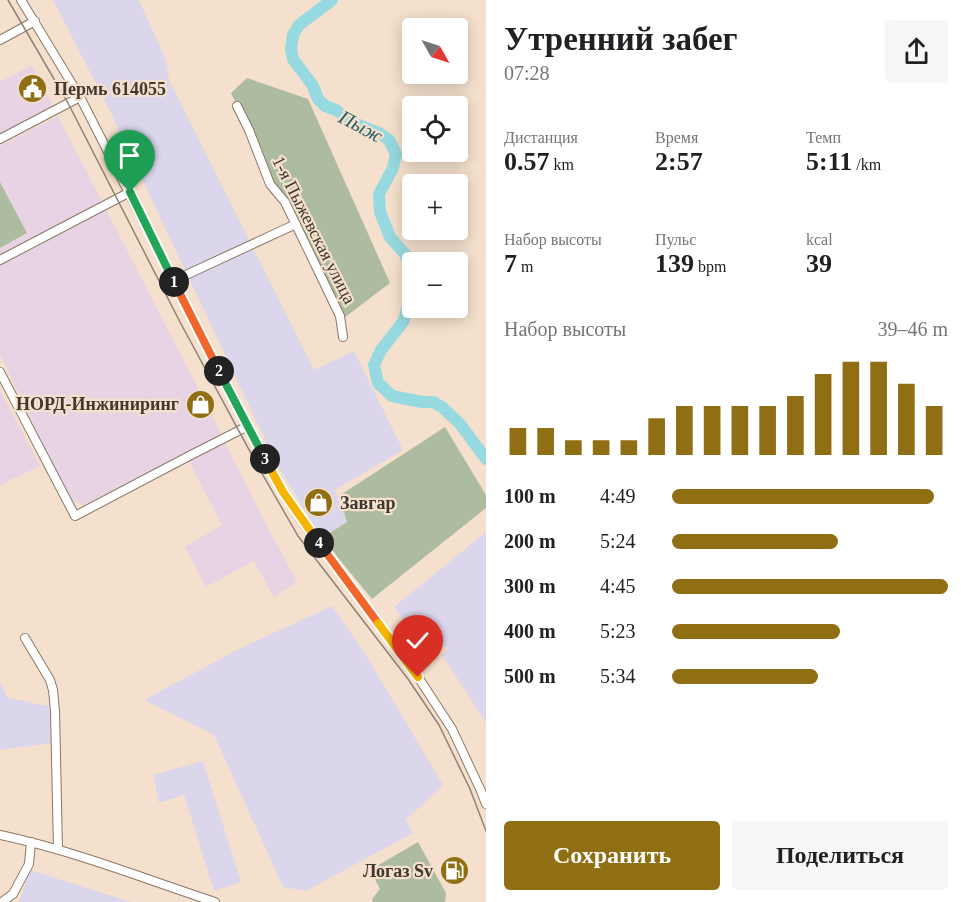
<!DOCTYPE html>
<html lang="ru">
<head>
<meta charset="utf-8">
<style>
	body { margin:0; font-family:"Times New Roman",serif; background:#f6f6f6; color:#202124; height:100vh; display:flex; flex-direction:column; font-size:22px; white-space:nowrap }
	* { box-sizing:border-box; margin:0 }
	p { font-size:20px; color:#757577 }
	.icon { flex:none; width:33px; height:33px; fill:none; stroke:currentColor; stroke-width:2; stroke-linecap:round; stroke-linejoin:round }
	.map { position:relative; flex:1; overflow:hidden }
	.drawer { display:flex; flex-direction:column; background:#fff; width:480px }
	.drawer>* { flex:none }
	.needle { width:39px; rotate:129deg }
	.buttons { position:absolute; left:402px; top:18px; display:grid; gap:12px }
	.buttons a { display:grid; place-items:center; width:66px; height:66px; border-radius:6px; background:#fff; box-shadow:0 3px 15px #0003; font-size:30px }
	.pin { position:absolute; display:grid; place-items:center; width:51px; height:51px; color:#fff; margin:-62px -26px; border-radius:50% 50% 50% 0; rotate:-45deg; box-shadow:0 0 6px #0007 }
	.pin .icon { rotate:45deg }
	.km { position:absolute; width:30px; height:30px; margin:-15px; border-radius:50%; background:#222; color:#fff; font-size:16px; line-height:30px; text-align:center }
	.round { display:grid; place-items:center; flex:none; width:63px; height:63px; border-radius:6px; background:#f6f6f6 }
	.headline { display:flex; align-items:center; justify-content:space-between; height:102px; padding:0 18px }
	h1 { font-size:33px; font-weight:700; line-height:45px }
	.figures { display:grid; grid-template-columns:repeat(3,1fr); gap:9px; height:102px; padding:6px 18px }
	.figures div { display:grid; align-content:center }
	.figures b { font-size:26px; font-weight:700 }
	.figures small { font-size:16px; font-weight:400 }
	.figures p { font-size:16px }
	.chart { height:168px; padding:12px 18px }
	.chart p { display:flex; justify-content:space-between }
	.chart svg { width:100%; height:108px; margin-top:6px; stroke:#906f14; stroke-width:6 }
	.button { display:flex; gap:12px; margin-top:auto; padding:12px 18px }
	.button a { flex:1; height:69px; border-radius:6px; background:#906f14; color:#fff; font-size:24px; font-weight:700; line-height:69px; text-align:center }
	.button a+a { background:#f6f6f6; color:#202124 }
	ul { padding:0 18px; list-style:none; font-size:20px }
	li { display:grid; grid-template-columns:96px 72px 1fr; align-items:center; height:45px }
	li i { height:15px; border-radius:8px; background:#906f14 }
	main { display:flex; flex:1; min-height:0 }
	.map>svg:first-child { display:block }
	.commercial { fill:#e7d3e3 }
	.industrial { fill:#dbd6ec }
	.green { fill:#adbca1 }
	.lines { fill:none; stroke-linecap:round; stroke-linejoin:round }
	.river { stroke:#97d9e0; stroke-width:12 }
	.minor-casing { stroke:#897765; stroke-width:10 }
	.minor { stroke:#fff; stroke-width:8 }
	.tram { stroke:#8f8174; stroke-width:1.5 }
	.split-1-casing { stroke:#fff; stroke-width:12 }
	.split-2-casing { stroke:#fff; stroke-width:12 }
	.split-3-casing { stroke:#fff; stroke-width:12 }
	.split-4-casing { stroke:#fff; stroke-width:12 }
	.split-5-casing { stroke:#fff; stroke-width:12 }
	.split-6-casing { stroke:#fff; stroke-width:12 }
	.split-1 { stroke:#22a559; stroke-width:8 }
	.split-2 { stroke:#f0652b; stroke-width:8 }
	.split-3 { stroke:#22a559; stroke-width:8 }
	.split-4 { stroke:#f5b400; stroke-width:8 }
	.split-5 { stroke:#f0652b; stroke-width:8 }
	.split-6 { stroke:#f5b400; stroke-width:8 }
	.labels { text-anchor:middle; stroke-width:4.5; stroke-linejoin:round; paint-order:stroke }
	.poi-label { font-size:18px; font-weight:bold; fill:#403830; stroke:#f4e0cc; text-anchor:start }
	.street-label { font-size:18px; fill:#403830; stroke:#f4e0cc }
	.water-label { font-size:20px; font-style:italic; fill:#265d63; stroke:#f4e0cc }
</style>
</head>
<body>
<main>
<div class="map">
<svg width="486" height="902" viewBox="0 0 486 902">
	<rect width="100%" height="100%" fill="#f4e0cc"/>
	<!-- commercial -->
	<path class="commercial" d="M 32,65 L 54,107 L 0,136 L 0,82 Z
		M 58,116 L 222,435 L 87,506 L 73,501 L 50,458 L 0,355 L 0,248 L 27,233 L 0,182 L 0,146 Z
		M 0,390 L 40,466 L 0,485 Z
		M 225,443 L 267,526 L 297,582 L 274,597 L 254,561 L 206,587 L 185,547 L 222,525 L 189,461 Z"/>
	<!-- industrial -->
	<path class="industrial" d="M 53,0 L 139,0 L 166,60 L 169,80 L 314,370 L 354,351 L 403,450 L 335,490 L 347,522 L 322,538 L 276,463 L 109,109 Z
		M 486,532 L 486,723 L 442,655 L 451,647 L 425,647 L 394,607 Z
		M 332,606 L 364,652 L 443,785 L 406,820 L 413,833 L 306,891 L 283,887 L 214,735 L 144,700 L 241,648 Z
		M 0,682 L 8,698 L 52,707 L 51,743 L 0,750 Z
		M 203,761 L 241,882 L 214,891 L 184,795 L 159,803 L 153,775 Z
		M 30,870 L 131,902 L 19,902 Z"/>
	<!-- green -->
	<path class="green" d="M 247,78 L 308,99 L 390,283 L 340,321 L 231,93 Z
		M 0,182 L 27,233 L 0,248 Z
		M 445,427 L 486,495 L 486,508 L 372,599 L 322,538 L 347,522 L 339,496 Z
		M 418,842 L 446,893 L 445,902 L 373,902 L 372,899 L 380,889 L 370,870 Z"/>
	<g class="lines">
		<!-- river -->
		<path class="river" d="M 332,0 L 299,25 L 293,35 L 291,49 L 293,59 L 313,86 L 318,99 L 325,106 L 336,110 L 354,123 L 379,133 L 389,140 L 396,154 L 393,168 L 379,194 L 380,212 L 390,237 L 405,254 L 412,269
			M 412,295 L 403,322 L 381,350 L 374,365 L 378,383 L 392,396 L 422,402 L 433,402 L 442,407 L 460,424 L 486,459"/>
		<defs>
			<path id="minor" d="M 21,0 L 80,97 L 248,426 L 283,492 L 300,518 L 418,677 L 452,729 L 481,791 L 486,804
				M 0,40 L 35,21
				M 237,106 L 249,130 L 270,184 L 285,202 L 340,316 L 343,337
				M 0,139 L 80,97
				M 0,260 L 130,192
				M 173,281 L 296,224
				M 0,372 L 75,516 L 189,456 L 248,426
				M 25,638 L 50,680 L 53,690 L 55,711 L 58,849
				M 0,835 C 75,851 142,878 215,902
				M 2,902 L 13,894 L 29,864 L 31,842"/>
		</defs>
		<!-- minor casing -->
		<use href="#minor" class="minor-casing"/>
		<!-- minor -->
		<use href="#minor" class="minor"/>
		<!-- tram -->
		<path class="tram" d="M 8,0 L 68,103 L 180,322 L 260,470 L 298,536 L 408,679 L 439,725 L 470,789 L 486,831"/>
	</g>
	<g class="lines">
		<defs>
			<path id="split-1" d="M 130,192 L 174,282"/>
			<path id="split-2" d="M 174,282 L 219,371"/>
			<path id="split-3" d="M 219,371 L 265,459"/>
			<path id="split-4" d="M 265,459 L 283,492 L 319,543"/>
			<path id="split-5" d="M 319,543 L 378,623"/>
			<path id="split-6" d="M 378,623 L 418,677"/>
		</defs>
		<!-- split-1 casing -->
		<use href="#split-1" class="split-1-casing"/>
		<!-- split-2 casing -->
		<use href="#split-2" class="split-2-casing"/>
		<!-- split-3 casing -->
		<use href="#split-3" class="split-3-casing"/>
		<!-- split-4 casing -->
		<use href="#split-4" class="split-4-casing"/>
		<!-- split-5 casing -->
		<use href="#split-5" class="split-5-casing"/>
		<!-- split-6 casing -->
		<use href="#split-6" class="split-6-casing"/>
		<!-- split-1 -->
		<use href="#split-1" class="split-1"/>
		<!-- split-2 -->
		<use href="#split-2" class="split-2"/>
		<!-- split-3 -->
		<use href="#split-3" class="split-3"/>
		<!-- split-4 -->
		<use href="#split-4" class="split-4"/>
		<!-- split-5 -->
		<use href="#split-5" class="split-5"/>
		<!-- split-6 -->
		<use href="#split-6" class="split-6"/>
	</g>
	<!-- icons -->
	<defs>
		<symbol id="civic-disc" viewBox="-11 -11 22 22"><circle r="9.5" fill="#906f14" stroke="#f4e0cc"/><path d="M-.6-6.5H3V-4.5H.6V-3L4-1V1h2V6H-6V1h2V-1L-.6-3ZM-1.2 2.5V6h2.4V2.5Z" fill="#fff"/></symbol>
		<symbol id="shop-disc" viewBox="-11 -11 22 22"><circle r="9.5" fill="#906f14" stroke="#f4e0cc"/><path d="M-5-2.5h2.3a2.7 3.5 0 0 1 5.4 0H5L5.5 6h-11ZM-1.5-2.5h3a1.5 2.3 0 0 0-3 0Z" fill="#fff"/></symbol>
		<symbol id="fuel-disc" viewBox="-11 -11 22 22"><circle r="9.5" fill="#906f14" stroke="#f4e0cc"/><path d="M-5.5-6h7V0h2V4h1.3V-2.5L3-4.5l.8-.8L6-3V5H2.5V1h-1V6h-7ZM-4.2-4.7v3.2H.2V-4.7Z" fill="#fff"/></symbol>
	</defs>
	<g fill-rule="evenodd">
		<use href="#civic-disc" x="16" y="72" width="33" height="33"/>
		<use href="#shop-disc" x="184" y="388" width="33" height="33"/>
		<use href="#shop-disc" x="302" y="486" width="33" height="33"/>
		<use href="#fuel-disc" x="438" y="854" width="33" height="33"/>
	</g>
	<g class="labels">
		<!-- poi labels -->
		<g class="poi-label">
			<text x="54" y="95">Пермь 614055</text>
			<text x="179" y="410" text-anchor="end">НОРД-Инжиниринг</text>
			<text x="340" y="509">Завгар</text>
			<text x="433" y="877" text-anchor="end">Логаз Sv</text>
		</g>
		<!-- street labels -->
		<g class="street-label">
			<text transform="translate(314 230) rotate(63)" y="6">1-я Пыжевская улица</text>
		</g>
		<!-- water labels -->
		<g class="water-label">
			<text transform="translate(361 126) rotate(28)" y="7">Пыж</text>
		</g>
	</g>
</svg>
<div class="buttons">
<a><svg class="needle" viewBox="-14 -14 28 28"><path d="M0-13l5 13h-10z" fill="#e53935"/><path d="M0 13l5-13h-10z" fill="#757577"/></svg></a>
<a><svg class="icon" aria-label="locate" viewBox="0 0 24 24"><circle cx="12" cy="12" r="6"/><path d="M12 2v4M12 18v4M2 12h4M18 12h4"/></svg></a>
<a>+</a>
<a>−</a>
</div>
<div class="pin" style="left:130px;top:192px;background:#1e9e55"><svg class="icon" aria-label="arrive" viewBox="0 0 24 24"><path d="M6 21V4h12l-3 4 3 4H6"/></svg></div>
<div class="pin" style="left:418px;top:677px;background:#d93025"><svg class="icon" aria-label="check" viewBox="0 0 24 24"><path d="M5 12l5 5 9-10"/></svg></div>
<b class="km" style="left:174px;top:282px">1</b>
<b class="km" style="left:219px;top:371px">2</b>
<b class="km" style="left:265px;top:459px">3</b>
<b class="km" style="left:319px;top:543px">4</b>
</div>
<section class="drawer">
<div class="headline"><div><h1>Утренний забег</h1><p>07:28</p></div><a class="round"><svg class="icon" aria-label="share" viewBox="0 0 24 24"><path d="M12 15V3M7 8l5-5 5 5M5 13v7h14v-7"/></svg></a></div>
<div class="figures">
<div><p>Дистанция</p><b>0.57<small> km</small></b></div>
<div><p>Время</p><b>2:57</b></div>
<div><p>Темп</p><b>5:11<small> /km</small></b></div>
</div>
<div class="figures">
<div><p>Набор высоты</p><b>7<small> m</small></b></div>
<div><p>Пульс</p><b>139<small> bpm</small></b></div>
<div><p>kcal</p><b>39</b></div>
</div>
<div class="chart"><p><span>Набор высоты</span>39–46 m</p>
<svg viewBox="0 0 160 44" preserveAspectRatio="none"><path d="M5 44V33M15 44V33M25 44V38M35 44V38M45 44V38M55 44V29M65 44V24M75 44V24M85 44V24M95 44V24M105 44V20M115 44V11M125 44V6M135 44V6M145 44V15M155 44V24"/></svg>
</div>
<ul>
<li><b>100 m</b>4:49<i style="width:95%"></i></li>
<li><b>200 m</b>5:24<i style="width:60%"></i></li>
<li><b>300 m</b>4:45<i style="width:100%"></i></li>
<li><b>400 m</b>5:23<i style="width:61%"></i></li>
<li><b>500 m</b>5:34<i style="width:53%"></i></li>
</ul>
<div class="button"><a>Сохранить</a><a>Поделиться</a></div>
</section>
</main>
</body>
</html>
